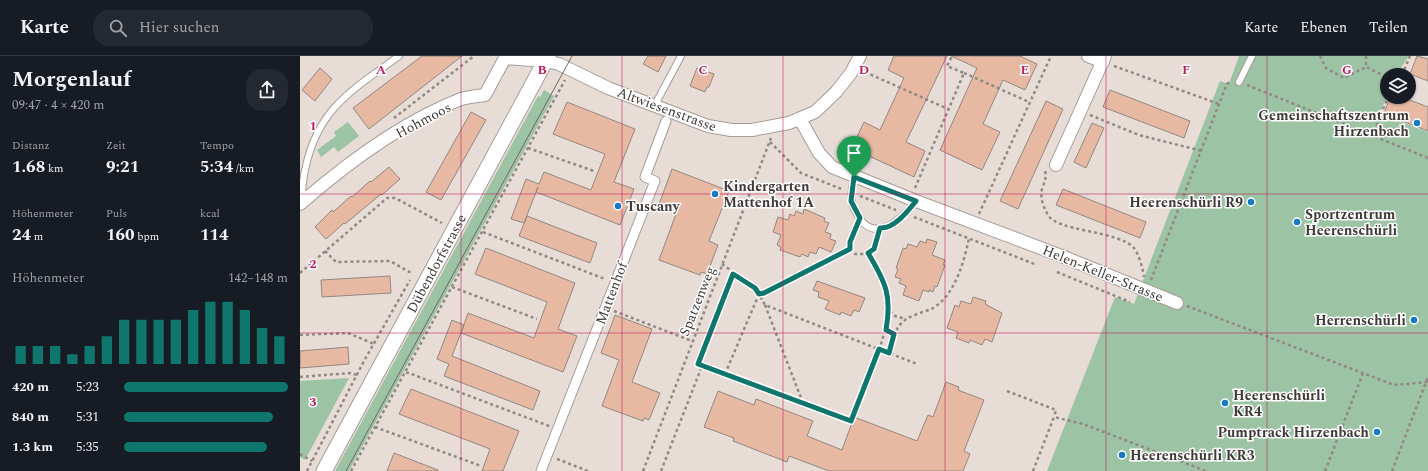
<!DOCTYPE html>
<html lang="de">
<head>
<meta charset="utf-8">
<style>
	body { margin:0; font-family:Spectral,serif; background:#242831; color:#f1f3f6; height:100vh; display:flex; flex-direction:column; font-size:15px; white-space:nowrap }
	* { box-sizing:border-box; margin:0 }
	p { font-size:13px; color:#9ea1a6 }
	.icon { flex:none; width:22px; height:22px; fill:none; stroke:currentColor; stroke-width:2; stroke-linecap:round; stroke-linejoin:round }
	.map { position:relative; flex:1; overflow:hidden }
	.panel { display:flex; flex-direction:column; background:#171b24; width:300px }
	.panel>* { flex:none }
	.fabs { position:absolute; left:1080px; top:12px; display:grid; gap:8px }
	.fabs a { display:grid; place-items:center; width:36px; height:36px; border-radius:50%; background:#171b24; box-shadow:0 1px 3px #0004; font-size:20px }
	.pin { position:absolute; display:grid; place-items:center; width:34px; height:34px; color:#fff; margin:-41px -17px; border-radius:50% 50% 50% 0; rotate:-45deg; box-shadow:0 0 4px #0007 }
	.pin .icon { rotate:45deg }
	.round { display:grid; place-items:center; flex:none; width:42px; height:42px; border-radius:16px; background:#242831 }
	.summary { display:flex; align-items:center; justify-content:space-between; height:68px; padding:0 12px }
	h1 { font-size:22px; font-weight:700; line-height:30px }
	.figures { display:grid; grid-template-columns:repeat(3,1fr); gap:6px; height:68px; padding:4px 12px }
	.figures div { display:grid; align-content:center }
	.figures b { font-size:17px; font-weight:700 }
	.figures small { font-size:11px; font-weight:400 }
	.figures p { font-size:11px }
	.chart { height:112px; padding:8px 12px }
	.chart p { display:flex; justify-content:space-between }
	.chart svg { width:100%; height:72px; margin-top:4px; stroke:#0f766e; stroke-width:6 }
	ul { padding:0 12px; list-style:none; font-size:13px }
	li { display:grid; grid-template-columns:64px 48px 1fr; align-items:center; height:30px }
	li i { height:10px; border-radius:5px; background:#0f766e }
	header { display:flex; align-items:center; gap:24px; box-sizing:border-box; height:56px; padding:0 20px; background:#171b24; border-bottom:1px solid #363941 }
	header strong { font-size:19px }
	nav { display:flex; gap:22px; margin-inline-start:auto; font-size:14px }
	.search { width:280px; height:36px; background:#242831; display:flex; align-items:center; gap:10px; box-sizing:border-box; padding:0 14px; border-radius:16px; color:#9ea1a6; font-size:15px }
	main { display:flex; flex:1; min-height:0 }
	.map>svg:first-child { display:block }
	.green { fill:#9cc3a3 }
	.building { fill:#e7b9a2; stroke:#928883 }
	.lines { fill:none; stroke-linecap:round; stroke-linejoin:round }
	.service-casing { stroke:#a79c97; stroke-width:8 }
	.pedestrian-casing { stroke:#a79c97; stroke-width:11 }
	.minor-casing { stroke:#a79c97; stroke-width:14 }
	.tertiary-casing { stroke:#a79c97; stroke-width:17 }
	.path { stroke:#918985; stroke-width:2.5; stroke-dasharray:3 3; stroke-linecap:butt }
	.service { stroke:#fff; stroke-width:6 }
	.pedestrian { stroke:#fff; stroke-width:9 }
	.minor { stroke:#fff; stroke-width:12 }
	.tertiary { stroke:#fff; stroke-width:15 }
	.tram { stroke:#6f6865; stroke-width:1 }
	.route-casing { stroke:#fff; stroke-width:8 }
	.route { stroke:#0f766e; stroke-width:5 }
	.grid { fill:none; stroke:#c2185b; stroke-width:1; stroke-opacity:0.55 }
	.poi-dot { fill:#1879c5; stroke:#fff; stroke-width:1.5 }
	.labels { text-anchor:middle; stroke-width:3; stroke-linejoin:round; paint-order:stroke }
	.street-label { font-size:14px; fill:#3e3937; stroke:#fff }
	.poi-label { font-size:14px; font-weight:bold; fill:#3e3937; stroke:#fff; text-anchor:start }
	.grid-label { font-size:13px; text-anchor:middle; font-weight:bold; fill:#c2185b; stroke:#fff; stroke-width:3; stroke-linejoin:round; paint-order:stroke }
</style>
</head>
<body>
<header>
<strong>Karte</strong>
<div class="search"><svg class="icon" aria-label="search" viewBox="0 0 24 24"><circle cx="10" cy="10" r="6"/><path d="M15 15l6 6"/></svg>Hier suchen</div>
<nav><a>Karte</a><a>Ebenen</a><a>Teilen</a></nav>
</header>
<main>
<section class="panel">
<div class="summary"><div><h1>Morgenlauf</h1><p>09:47 · 4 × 420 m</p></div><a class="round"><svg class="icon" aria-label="share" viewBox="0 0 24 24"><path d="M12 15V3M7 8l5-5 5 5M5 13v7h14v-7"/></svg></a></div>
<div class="figures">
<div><p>Distanz</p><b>1.68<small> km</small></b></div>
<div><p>Zeit</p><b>9:21</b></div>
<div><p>Tempo</p><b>5:34<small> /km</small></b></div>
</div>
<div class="figures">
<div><p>Höhenmeter</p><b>24<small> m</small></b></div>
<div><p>Puls</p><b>160<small> bpm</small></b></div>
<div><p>kcal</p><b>114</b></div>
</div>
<div class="chart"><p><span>Höhenmeter</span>142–148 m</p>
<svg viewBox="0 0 160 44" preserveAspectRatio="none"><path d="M5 44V33M15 44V33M25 44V33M35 44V38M45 44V33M55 44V27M65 44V17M75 44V17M85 44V17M95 44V17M105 44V11M115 44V6M125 44V6M135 44V11M145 44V22M155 44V27"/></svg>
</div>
<ul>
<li><b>420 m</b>5:23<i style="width:100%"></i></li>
<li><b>840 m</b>5:31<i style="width:91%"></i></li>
<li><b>1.3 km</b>5:35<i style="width:87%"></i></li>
</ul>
</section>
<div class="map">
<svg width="1128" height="415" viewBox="0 0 1128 415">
	<rect width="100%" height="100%" fill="#e7dcd6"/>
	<!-- green -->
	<path class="green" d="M 939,0 L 1109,0 L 1100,13 L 1097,13 L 1095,19 L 1087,19 L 1087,39 L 1080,58 L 1128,76 L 1128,415 L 747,415 L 815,241 L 834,248 L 920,25 L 929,28 Z
		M 244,34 L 254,40 L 49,415 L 35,415 L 238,40 L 240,41 Z
		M 48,66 L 59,80 L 38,96 L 34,91 L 21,101 L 17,94 L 36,80 L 34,76 Z
		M 49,322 L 5,404 L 0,401 L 0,325 Z"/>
	<!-- building -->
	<path class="building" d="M 122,0 L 162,0 L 69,73 L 53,52 Z
		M 348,0 L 366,0 L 358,16 L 343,8 Z
		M 594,0 L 647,0 L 606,86 L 625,95 L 614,121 L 552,92 L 564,66 L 580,74 L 604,22 L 588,14 Z
		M 651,0 L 720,0 L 737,8 L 725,34 L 703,24 L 683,68 L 700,76 L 682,114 L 640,94 L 677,12 Z
		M 1117,0 L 1128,3 L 1128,25 L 1110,18 Z
		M 20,12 L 32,23 L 15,45 L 2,34 Z
		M 397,12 L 414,18 L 409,31 L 407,31 L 405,36 L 390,30 Z
		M 810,34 L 890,65 L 884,82 L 803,51 Z
		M 1090,41 L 1102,41 L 1128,51 L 1128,75 L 1084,58 Z
		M 746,45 L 763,53 L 718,153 L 700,145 Z
		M 267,46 L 335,73 L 314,126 L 334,133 L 320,169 L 236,136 L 238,131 L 224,167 L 211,163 L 226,123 L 239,128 L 244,116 L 291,134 L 305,98 L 253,78 Z
		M 171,56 L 186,64 L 141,144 L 126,136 Z
		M 792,67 L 804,72 L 786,112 L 774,106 Z
		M 89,111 L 100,123 L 82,139 L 81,138 L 45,168 L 44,167 L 26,183 L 15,171 L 32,154 L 33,156 L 51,140 L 52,141 L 70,125 L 71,126 Z
		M 372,113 L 429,135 L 409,185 L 418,189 L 407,218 L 401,216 L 400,219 L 359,204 L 376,158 L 358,151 Z
		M 763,133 L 846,166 L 840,182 L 756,149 Z
		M 504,153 L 525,162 L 524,165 L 529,167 L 525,176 L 531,178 L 530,183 L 536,185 L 531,196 L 519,191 L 516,198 L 510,196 L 508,201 L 502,198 L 500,201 L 480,194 L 481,191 L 477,189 L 481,179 L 473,176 L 478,161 L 488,164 L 490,158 L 494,160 L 496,155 L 503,158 Z
		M 227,160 L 297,187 L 290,207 L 219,180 Z
		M 627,183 L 637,186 L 632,199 L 645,204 L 643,209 L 645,209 L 637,231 L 635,230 L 633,236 L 629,234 L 629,236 L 623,234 L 619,245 L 603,239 L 606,230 L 599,227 L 601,223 L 595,221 L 598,213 L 596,212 L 603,192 L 606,193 L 608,188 L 617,191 L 620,185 L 626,187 Z
		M 186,192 L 275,227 L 258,273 L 277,280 L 263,316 L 161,277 L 168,257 L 234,282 L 247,246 L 175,218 Z
		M 90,220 L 91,237 L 22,241 L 21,224 Z
		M 517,225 L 565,242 L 559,256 L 554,254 L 551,260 L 541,256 L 540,259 L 525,253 L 529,245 L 518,241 L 519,236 L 513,234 Z
		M 673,241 L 686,245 L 685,248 L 702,257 L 692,286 L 685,283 L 682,289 L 670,284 L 669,287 L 656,282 L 658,276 L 647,272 L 655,249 L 659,251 L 661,245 L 671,248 Z
		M 315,259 L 352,273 L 332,326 L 360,337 L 349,364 L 344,362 L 343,365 L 302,350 L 319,304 L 301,297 Z
		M 152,264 L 164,269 L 152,300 L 240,335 L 233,354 L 144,320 L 149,308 L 137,303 Z
		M 48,291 L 49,308 L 0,312 L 0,295 Z
		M 646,326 L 659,331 L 658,334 L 684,344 L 664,395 L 670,398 L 663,415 L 529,415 L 489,400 L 487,406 L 433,385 L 434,382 L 404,371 L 418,335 L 454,349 L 456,343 L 513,365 L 507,380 L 542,394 L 554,361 L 617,385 L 628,359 L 633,361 Z
		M 111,333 L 219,375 L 203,415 L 182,415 L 190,393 L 99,358 Z
		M 94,397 L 138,414 L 138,415 L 87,415 Z"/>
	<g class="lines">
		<defs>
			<path id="service" d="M 939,26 L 952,0
				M 357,51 L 358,43 L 381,0
				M 554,121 C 553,128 550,138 552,146 C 552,150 556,156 558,160 C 575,189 603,162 616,145
				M 3,146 C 1,133 3,122 6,110 C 19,51 54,33 99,0"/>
			<path id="pedestrian" d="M 241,415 L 355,125 L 345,121 L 366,65"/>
			<path id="minor" d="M 788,0 L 803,6
				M 500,63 L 519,97 L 532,111 L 616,145 L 759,199 L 877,247
				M 756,109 L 805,0
				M 0,148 C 46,108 104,65 161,43 C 168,41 177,40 185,39 L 205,2 L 245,5 L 259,8 L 308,32 L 408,70 L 431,74 L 452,74 L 489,67 L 515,56 L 536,36 L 551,17 L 560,0"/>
			<g id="tertiary">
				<path id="s1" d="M 24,415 L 248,0"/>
			</g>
		</defs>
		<!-- service casing -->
		<use href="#service" class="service-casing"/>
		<!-- pedestrian casing -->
		<use href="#pedestrian" class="pedestrian-casing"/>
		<!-- minor casing -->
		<use href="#minor" class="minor-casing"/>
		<!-- tertiary casing -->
		<use href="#tertiary" class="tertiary-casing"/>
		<!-- path -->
		<path class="path" d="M 1020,0 L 1026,12 L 1044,22 L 1066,11
			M 1066,0 L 1066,11 L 1087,21
			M 814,10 L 919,48
			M 565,16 L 648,53
			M 664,17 L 729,46
			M 1102,19 L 1110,0
			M 947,29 L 1128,102
			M 790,59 L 839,79 L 902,95
			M 94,62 L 174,0
			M 1072,81 L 1088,41
			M 470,86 L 501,117 L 544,134
			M 228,92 L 294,115
			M 745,115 C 747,122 744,126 742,133 C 740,141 743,151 748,159 C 758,176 817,174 834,192 C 839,198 843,214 844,221
			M 615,132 L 664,17 L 647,10 L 652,0
			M 560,140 L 596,154
			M 679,158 L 751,0
			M 614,161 L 737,209
			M 556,170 L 550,193 L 555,198 L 567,198 L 574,193 L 578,180
			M 183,176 L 305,223
			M 25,195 L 36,206 L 90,205 L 113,218
			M 422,208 L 455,232 L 459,238 L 550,193
			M 757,216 L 830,246
			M 0,217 L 87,142 L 95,142 L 142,167
			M 433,218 L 398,308 L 551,365 C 563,334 596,267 587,236 C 584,222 576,209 568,197
			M 851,224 L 919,48 L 927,28 L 931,25
			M 152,231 L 237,263
			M 465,249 L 503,347
			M 887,250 L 1094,329 L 1128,326
			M 314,255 L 392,285
			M 590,255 L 595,260 L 606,263
			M 586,274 L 594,278
			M 0,279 L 48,277 L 74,288
			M 589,297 C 594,278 596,266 615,259 C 621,256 628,255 633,252 C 655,239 664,206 669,182
			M 106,316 L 249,370
			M 425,318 L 459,238 L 465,249 L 617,308
			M 0,321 L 50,317 L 57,319
			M 707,335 L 756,354 L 754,361
			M 75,371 L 181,410
			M 0,398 L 12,405
			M 257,403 L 288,415
			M 7,415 L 64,305 L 110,224
			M 51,415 L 265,24
			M 343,415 L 471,82
			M 361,415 L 402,310
			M 733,415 L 754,361 L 783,368 L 906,415
			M 1025,415 L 1063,317
			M 1092,415 L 1128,321"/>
		<!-- service -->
		<use href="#service" class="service"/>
		<!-- pedestrian -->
		<use href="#pedestrian" class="pedestrian"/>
		<!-- minor -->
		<use href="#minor" class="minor"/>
		<!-- tertiary -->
		<use href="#tertiary" class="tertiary"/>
		<!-- tram -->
		<path class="tram" d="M 46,415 L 272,0"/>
	</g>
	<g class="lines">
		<defs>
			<path id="route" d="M 554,121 L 616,145 C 608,155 594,173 580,172 L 574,193 L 568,197 C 586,227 592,240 586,274 L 594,278 L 589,297 L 579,293 L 551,365 L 398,308 L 433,218 L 455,232 L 459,238 L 464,237 L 550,193 L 550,186 L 560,162 L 551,145 Z"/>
		</defs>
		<!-- route casing -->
		<use href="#route" class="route-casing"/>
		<!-- route -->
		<use href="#route" class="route"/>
	</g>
	<!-- grid -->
	<path class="grid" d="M 161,0 L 161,415M 322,0 L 322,415M 483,0 L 483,415M 645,0 L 645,415M 806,0 L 806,415M 967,0 L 967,415M 0,138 L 1128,138M 0,277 L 1128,277"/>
	<!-- markers -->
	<g class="poi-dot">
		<circle cx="1117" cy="67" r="4"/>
		<circle cx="415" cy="138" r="4"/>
		<circle cx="951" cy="146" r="4"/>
		<circle cx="318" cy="150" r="4"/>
		<circle cx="997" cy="166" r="4"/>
		<circle cx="1114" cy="264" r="4"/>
		<circle cx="925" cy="347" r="4"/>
		<circle cx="1077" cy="376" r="4"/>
		<circle cx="822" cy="399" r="4"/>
	</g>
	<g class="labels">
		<!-- street labels -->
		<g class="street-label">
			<text transform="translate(367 53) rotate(20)" y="5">Altwiesenstrasse</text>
			<text transform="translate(123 64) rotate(-28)" y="5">Hohmoos</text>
			<text dy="5" stroke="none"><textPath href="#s1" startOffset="236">Dübendorfstrasse</textPath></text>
			<text transform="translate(803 217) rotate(22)" y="5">Helen-Keller-Strasse</text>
			<text transform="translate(311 237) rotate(-69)" y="5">Mattenhof</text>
			<text transform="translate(397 245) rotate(-68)" y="5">Spatzenweg</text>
		</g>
		<!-- poi labels -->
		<g class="poi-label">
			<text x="1109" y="64" text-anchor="end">Gemeinschaftszentrum<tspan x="1109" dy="16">Hirzenbach</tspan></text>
			<text x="423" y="135">Kindergarten<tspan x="423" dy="16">Mattenhof 1A</tspan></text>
			<text x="943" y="151" text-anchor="end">Heerenschürli R9</text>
			<text x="326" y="155">Tuscany</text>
			<text x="1005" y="163">Sportzentrum<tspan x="1005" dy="16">Heerenschürli</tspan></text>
			<text x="1106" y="269" text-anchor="end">Herrenschürli</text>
			<text x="933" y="344">Heerenschürli<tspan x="933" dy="16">KR4</tspan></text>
			<text x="1069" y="381" text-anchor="end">Pumptrack Hirzenbach</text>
			<text x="830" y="404">Heerenschürli KR3</text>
		</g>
	</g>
	<g class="grid-label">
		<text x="81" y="18">A</text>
		<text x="242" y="18">B</text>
		<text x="403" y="18">C</text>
		<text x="564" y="18">D</text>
		<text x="725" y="18">E</text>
		<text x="886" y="18">F</text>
		<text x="1047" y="18">G</text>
		<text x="13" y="74">1</text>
		<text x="13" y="212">2</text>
		<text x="13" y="350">3</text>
	</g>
</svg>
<div class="fabs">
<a><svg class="icon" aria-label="layers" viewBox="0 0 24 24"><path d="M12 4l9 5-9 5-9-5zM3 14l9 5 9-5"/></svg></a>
</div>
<div class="pin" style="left:554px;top:121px;background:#1e9e55"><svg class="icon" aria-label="arrive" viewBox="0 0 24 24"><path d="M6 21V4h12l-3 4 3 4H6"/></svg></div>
</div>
</main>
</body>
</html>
